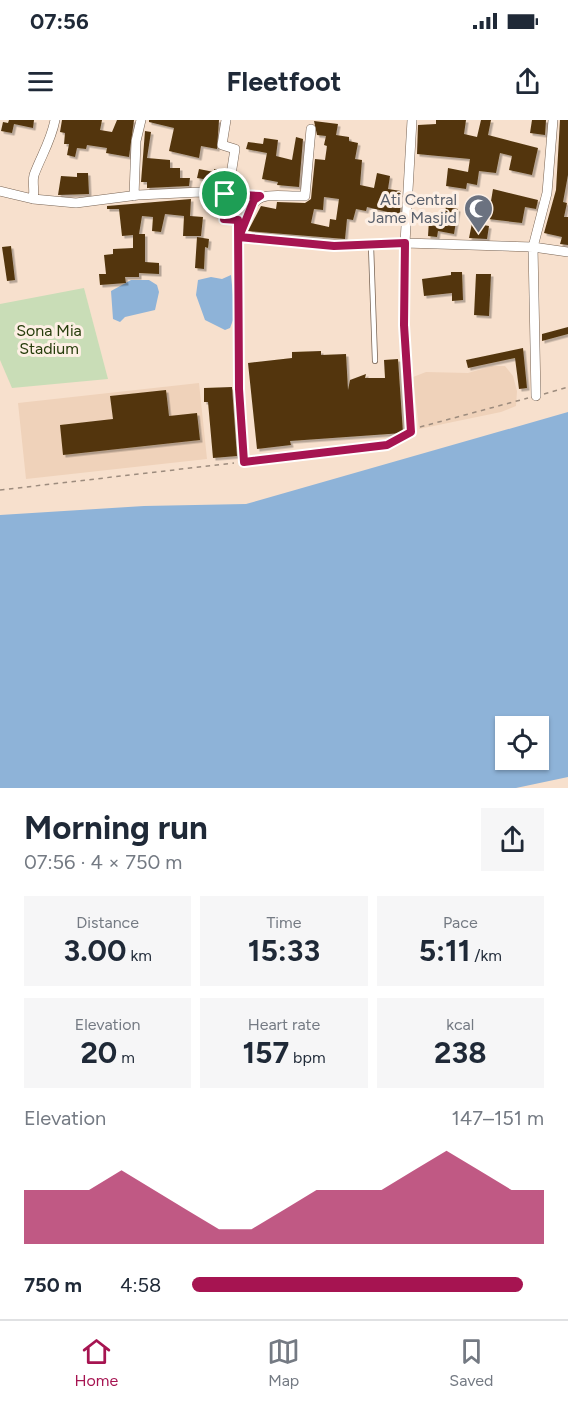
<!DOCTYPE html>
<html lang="en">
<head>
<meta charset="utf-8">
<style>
	body { margin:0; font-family:Figtree,sans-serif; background:#f6f6f7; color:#1f2937; height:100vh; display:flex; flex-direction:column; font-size:22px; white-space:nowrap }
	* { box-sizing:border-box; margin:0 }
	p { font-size:20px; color:#747a83 }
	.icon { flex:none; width:33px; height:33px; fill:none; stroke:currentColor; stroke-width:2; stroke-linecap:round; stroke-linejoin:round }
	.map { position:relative; height:668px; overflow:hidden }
	.panel { display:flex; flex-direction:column; background:#fff; flex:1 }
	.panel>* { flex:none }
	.controls { position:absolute; left:495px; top:596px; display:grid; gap:12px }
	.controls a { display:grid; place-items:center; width:54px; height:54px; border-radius:0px; background:#fff; box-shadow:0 2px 4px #0004; font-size:30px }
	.pin { position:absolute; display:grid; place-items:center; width:51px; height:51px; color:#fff; margin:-26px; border:3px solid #fff; border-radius:50%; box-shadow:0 2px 6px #0007 }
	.round { display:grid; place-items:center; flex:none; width:63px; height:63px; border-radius:0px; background:#f6f6f7 }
	.headline { display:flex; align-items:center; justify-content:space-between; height:102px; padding:0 24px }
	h1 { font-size:33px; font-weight:700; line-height:45px }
	.metrics { display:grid; grid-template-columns:repeat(3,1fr); gap:9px; height:102px; padding:6px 24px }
	.metrics div { display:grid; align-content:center; border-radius:0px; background:#f6f6f7; text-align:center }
	.metrics b { font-size:30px; font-weight:700 }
	.metrics small { font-size:16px; font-weight:400 }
	.metrics p { font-size:16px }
	.chart { height:168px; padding:12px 24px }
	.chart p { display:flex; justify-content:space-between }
	.chart svg { width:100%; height:108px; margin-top:6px; fill:#a61451; opacity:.7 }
	ul { padding:0 24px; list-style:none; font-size:20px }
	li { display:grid; grid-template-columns:96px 72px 1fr; align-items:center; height:45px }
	li i { height:15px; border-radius:8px; background:#a61451 }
	.status { display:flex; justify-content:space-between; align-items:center; height:42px; padding:0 30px; background:#fff; direction:ltr }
	.status svg { height:16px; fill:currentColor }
	header { display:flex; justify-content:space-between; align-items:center; height:78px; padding:0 24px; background:#fff; font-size:27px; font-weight:700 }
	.tabs { display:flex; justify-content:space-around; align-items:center; height:84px; border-top:2px solid #e0e1e3; background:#fff; font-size:16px; color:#747a83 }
	.tabs a { display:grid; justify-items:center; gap:3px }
	.tabs .selected { color:#a61451 }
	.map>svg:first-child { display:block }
	.built { fill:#efd2ba }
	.green { fill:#c9ddb7 }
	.water { fill:#8eb3d8; fill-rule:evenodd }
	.building { fill:#52360d; fill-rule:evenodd; filter:url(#shadow) }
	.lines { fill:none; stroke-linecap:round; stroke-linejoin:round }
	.lane-casing { stroke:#786454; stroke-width:6 }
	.street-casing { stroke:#786454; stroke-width:10 }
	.path { stroke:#9d8c7e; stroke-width:1.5; stroke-dasharray:4.5 4.5; stroke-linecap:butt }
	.lane { stroke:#fff; stroke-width:4.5 }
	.street { stroke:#fff; stroke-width:9 }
	.route-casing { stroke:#fff; stroke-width:12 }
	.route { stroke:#a61451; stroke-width:8 }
	.labels { text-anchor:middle; stroke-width:6; stroke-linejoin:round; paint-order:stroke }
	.worship-label { font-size:16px; fill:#5b616d; stroke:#fdefe4; text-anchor:end }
	.park-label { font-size:16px; fill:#273d0c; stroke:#fdefe4 }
</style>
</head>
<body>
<div class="status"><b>07:56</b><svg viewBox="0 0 49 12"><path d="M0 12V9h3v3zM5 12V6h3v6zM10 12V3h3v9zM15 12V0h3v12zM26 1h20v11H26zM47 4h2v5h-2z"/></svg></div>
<header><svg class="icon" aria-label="menu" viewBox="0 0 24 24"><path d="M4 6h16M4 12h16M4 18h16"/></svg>Fleetfoot<svg class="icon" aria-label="share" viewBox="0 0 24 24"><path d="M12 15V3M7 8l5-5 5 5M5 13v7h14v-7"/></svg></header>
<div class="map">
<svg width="568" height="668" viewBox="0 0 568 668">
	<defs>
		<filter id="shadow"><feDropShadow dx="2.5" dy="2.5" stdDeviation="0" flood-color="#0004"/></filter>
	</defs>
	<rect width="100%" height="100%" fill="#f7e0cd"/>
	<!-- built -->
	<path class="built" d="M 492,246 L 505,246 L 513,256 L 517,271 L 516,286 L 501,292 L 419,309 L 413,257 L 426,252 L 468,253 Z
		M 199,263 L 207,339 L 26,359 L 18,283 Z"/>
	<!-- green -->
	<path class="green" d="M 84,168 L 108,259 L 12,268 L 0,240 L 0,184 Z"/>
	<!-- water -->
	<path class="water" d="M 231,155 L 235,195 L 230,208 L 225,210 L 205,200 L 196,175 L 198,160 L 211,157 L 222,159 Z
		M 131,160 L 149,160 L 157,165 L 159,172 L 155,190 L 125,197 L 120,202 L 113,199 L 111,171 Z
		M 568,292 L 568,657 L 516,668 L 0,668 L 0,395 L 144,386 L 246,384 ZM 506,606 L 538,606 L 538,639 L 506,639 Z"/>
	<!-- building -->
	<path class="building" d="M 9,0 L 34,0 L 33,8 L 14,4 L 12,13 L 1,11 L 3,2 L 8,3 Z
		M 62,0 L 102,0 L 100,10 L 112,12 L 117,0 L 134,0 L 129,37 L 106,33 L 107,28 L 87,25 L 86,29 L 77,28 L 75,37 L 67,35 L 69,24 L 64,24 L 65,13 L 60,12 Z
		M 149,0 L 219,0 L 217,29 L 201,26 L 199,38 L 169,31 L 174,8 L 149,2 Z
		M 436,0 L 466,0 L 464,14 L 477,17 L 481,0 L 491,0 L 488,15 L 538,28 L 532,55 L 509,50 L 512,36 L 500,33 L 496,53 L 479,51 L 477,65 L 467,63 L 466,69 L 446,66 L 448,48 L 468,52 L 470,39 L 417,34 L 418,5 L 436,4 Z
		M 532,0 L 546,0 L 545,15 L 530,13 Z
		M 560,0 L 568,0 L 568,55 L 563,82 L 567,83 L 564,97 L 568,97 L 568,125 L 560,124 L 562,117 L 544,113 L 556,70 Z
		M 314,1 L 338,4 L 336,15 L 349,17 L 349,21 L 358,23 L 355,39 L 362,40 L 360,65 L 374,68 L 377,53 L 390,56 L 388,69 L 401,71 L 400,95 L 367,87 L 366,91 L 356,89 L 353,100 L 347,99 L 345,119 L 248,111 L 261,86 L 276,89 L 277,82 L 305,83 L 311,79 L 315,39 L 325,40 L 327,26 L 324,25 L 326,16 L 317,15 ZM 324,77 L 339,79 L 336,100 L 330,99 L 329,107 L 311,103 L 314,89 L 323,90 Z
		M 145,11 L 151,12 L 147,38 L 170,40 L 170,48 L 180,48 L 180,58 L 190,58 L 189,66 L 147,68 L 147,62 L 141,62 Z
		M 296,17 L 303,19 L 299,67 L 277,65 L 278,62 L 262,59 L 267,33 L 246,29 L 248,22 L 263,24 L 264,18 L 278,20 L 276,36 L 292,40 Z
		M 199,49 L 214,52 L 214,49 L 225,49 L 222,67 L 202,65 L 203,59 L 197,58 Z
		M 77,53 L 88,53 L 89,74 L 58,75 L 61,56 L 77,57 Z
		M 493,69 L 538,80 L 536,89 L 525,87 L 522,103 L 488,99 Z
		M 191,79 L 190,96 L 203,97 L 201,116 L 183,116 L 184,96 L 165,94 L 161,112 L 152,111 L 153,97 L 142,96 L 139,114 L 145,114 L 145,142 L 159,143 L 159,154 L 139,153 L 139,157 L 125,157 L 126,163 L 100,165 L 99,154 L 106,154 L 104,135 L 113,134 L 113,129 L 133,128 L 133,115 L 122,116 L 119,89 L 107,89 L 107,86 Z
		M 446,87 L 458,89 L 454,114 L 438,111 L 437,117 L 428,116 L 429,100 L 443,102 Z
		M 472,103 L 489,106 L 487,119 L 469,118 Z
		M 197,117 L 209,119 L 208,128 L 205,127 L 204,149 L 195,148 Z
		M 11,126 L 15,160 L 7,161 L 2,127 Z
		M 451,152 L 462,152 L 463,180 L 452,181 L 452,173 L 424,176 L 422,159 L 451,155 Z
		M 476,154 L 491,154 L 489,196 L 474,195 Z
		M 568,207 L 568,214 L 542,221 L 542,214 Z
		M 523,228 L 527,268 L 519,269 L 515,238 L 468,248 L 466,240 Z
		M 321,231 L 321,235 L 346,234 L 348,270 L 350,260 L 366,254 L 365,258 L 385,258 L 384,240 L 398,239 L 403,313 L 290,321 L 291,325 L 257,329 L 248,243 L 292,238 L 292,232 Z
		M 232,267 L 237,336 L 213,338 L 208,282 L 204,282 L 204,268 Z
		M 166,270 L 169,296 L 197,293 L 200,320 L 63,335 L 60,305 L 113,299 L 110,276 Z"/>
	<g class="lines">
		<defs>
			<path id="lane" d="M 371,126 L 375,241"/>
			<path id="street" d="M 226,0 L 222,25 L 235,29 L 228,74
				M 553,0 L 547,73 L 533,127 L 568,132
				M 0,71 L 33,79 L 76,83 L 138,75 L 201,72 L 260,76
				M 225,74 L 224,99 L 238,100 L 239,269 L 244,341
				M 134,76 L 136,21 L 141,0
				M 279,76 L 305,76 C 256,76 256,68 239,117 L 334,126 L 405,123 L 412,0
				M 305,76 L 311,9
				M 33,79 C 35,70 32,63 34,55 C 41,36 51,21 55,0
				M 411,312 L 404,205 L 405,123 L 533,127 L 536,276"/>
		</defs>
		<!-- lane casing -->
		<use href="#lane" class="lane-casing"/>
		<!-- street casing -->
		<use href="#street" class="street-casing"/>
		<!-- path -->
		<path class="path" d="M 544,274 L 568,267
			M 420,307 L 528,278
			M 251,341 L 387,325 L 402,317
			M 0,370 L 234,343"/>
		<!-- lane -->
		<use href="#lane" class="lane"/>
		<!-- street -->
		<use href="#street" class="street"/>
	</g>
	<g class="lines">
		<defs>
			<path id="route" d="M 225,74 L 224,99 L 238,100 L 239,269 L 244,342 L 387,325 L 411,312 L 404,205 L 405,123 L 334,126 L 239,117 L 254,80 L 260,76 L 225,74"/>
		</defs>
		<!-- route casing -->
		<use href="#route" class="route-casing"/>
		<!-- route -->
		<use href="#route" class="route"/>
	</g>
	<!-- icons -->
	<defs>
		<symbol id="mosque-pin" viewBox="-11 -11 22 30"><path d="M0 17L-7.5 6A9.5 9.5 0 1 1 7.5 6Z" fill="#6b7280" stroke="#fdefe4"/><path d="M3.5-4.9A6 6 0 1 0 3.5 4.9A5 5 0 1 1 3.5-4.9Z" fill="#fff"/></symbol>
	</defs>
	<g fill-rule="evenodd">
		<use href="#mosque-pin" x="462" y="72" width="33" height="45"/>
	</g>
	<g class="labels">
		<!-- worship labels -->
		<g class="worship-label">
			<text x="457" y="85">Ati Central<tspan x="457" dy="18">Jame Masjid</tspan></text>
		</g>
		<!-- park labels -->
		<g class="park-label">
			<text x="49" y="216">Sona Mia<tspan x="49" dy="18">Stadium</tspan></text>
		</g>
	</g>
</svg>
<div class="controls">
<a><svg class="icon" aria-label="locate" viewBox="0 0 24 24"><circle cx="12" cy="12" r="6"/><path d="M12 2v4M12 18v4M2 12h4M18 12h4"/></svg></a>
</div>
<div class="pin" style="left:225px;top:74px;background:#1e9e55"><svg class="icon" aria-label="arrive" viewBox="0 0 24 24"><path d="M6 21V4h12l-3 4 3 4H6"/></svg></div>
</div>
<section class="panel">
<div class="headline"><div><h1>Morning run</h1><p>07:56 · 4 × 750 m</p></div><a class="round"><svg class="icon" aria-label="share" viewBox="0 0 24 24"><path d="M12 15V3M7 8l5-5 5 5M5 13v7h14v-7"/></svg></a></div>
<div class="metrics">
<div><p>Distance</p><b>3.00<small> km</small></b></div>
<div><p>Time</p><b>15:33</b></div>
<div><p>Pace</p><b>5:11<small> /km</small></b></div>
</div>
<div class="metrics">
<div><p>Elevation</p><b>20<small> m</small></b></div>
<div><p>Heart rate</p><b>157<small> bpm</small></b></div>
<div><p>kcal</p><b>238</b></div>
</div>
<div class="chart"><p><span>Elevation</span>147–151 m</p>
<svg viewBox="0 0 160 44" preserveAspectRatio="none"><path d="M0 44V22L10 22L20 22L30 14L40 22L50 30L60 38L70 38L80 30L90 22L100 22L110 22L120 14L130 6L140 14L150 22L160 22V44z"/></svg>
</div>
<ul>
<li><b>750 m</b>4:58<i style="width:94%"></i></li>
</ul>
</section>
<nav class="tabs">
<a class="selected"><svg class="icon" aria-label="home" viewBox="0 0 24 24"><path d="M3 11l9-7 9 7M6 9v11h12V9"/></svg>Home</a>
<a><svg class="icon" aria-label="map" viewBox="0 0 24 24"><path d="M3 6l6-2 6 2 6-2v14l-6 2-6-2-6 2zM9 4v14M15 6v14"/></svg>Map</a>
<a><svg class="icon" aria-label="saved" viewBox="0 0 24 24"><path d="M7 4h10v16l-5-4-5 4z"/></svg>Saved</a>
</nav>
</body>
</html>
